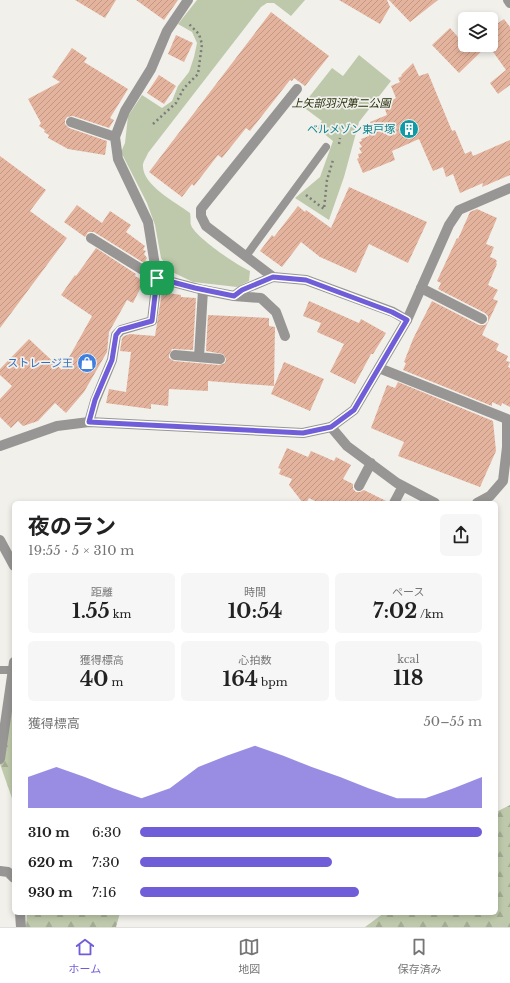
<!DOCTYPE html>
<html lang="ja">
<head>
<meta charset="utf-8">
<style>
	body { margin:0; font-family:"Libre Baskerville","Noto Sans JP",serif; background:#f6f6f6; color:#222; height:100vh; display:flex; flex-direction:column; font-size:15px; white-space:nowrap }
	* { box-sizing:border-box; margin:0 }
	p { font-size:13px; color:#767676 }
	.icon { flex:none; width:22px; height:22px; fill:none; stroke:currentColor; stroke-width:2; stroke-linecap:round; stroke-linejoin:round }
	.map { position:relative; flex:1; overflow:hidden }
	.panel { position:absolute; left:12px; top:501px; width:486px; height:414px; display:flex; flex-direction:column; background:#fff; border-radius:6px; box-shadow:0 2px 6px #0003 }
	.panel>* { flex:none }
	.fabs { position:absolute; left:458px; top:12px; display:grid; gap:8px }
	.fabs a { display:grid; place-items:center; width:40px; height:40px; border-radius:6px; background:#fff; box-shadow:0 2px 6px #0003; font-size:20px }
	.pin { position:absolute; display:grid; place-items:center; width:34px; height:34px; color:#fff; margin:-17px; border-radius:8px; box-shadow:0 2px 6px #0006 }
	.round { display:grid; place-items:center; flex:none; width:42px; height:42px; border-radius:6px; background:#f6f6f6 }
	.overview { display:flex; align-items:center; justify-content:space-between; height:68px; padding:0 16px }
	h1 { font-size:22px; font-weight:700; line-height:30px }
	.figures { display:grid; grid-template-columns:repeat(3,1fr); gap:6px; height:68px; padding:4px 16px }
	.figures div { display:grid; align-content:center; border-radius:6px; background:#f6f6f6; text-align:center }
	.figures b { font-size:20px; font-weight:700 }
	.figures small { font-size:11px; font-weight:400 }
	.figures p { font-size:11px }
	.chart { height:112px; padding:8px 16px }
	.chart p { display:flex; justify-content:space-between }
	.chart svg { width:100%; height:72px; margin-top:4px; fill:#6f5ed8; opacity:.7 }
	ul { padding:0 16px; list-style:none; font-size:13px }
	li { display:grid; grid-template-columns:64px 48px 1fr; align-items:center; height:30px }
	li i { height:10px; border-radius:5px; background:#6f5ed8 }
	.dock { display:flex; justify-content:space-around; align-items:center; height:56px; border-top:1px solid #e0e0e0; background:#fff; font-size:11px; color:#767676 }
	.dock a { display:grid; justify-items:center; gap:2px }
	.dock .selected { color:#6f5ed8 }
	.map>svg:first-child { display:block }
	.forest { fill:url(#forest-firs) }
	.park { fill:#bec9ab }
	.building { fill:url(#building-hatch) }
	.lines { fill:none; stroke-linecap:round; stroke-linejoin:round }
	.path { stroke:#7c7c79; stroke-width:2.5; stroke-dasharray:2 3; stroke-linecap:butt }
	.service { stroke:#979694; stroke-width:8 }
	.minor { stroke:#979694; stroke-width:10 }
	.tertiary { stroke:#979694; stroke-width:10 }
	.route-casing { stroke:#fff; stroke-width:8 }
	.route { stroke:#6f5ed8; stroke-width:5 }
	.labels { text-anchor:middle; stroke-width:3.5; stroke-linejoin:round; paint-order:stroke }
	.park-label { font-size:11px; font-style:italic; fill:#242e0a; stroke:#f1f0eb }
	.culture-label { font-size:11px; fill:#0d838f; stroke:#f1f0eb; text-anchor:end }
	.shop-label { font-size:11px; fill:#366cbe; stroke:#f1f0eb; text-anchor:end }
</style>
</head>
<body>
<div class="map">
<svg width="510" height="927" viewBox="0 0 510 927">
	<defs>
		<pattern id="forest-firs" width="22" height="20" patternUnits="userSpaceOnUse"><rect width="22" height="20" fill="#bec9ab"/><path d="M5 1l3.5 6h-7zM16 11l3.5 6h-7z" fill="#a3ac92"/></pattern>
		<pattern id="building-hatch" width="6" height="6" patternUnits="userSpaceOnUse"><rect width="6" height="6" fill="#e4b39d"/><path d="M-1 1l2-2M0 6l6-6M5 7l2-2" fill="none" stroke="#c39986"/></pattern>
	</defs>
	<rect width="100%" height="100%" fill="#f1f0eb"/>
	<!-- forest -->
	<path class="forest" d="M 12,707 L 14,708 L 14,804 L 0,764 L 7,740 Z
		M 510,805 L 510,927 L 365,927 L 384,913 L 496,913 L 496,812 Z
		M 27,913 L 120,913 L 116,927 L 26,927 Z"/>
	<!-- park -->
	<path class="park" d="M 197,0 L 305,0 L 291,16 L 274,3 L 267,3 L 261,7 L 148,153 C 147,156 144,160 143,164 C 141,185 176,202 190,213 C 191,217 190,222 191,225 C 195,237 238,266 250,271 L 249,281 L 237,287 L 193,282 L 170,271 L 161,258 L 155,225 L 147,203 L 121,152 L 125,143 L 128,116 L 142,95 L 162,108 L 172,101 L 178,86 L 189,72 L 194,57 L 197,43 L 192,32 L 178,24 Z
		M 359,55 L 391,81 L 359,122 L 344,177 L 329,220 L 295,198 L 320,177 L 333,141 L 317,128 L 322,121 L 302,106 L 332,68 L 343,76 Z"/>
	<!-- building -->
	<path class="building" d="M 75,0 L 116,0 L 105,18 Z
		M 136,0 L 178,0 L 164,20 Z
		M 339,0 L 387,0 L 390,7 L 380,24 Z
		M 389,0 L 438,0 L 410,22 Z
		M 271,12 L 329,56 L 305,86 L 294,78 L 292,81 L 290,80 L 250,131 L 246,128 L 222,158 L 218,155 L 194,186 L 192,184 L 182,197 L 149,172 Z
		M 504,19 L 510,27 L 510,85 L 498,94 L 490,83 L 506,70 L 491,49 L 491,28 Z
		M 450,28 L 465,45 L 488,45 L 459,73 L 432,45 Z
		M 176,35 L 193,43 L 184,62 L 168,54 Z
		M 72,48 L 87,58 L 84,62 L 128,89 L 110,118 L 114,120 L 109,128 L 73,116 L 67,117 L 65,120 L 65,124 L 69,128 L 107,141 L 105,155 L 68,149 L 48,138 L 49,135 L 44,132 L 45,130 L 39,126 L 41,123 L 28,99 L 60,82 L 52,77 Z
		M 413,63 L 419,76 L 428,73 L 452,131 L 455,130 L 465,154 L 471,151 L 473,156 L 510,140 L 510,175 L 482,187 L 483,183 L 460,193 L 453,174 L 446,177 L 443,167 L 433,171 L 419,139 L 392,151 L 395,160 L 363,173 L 357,159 L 359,158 L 358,154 L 362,153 L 359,148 L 362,147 L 359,142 L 362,141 L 361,139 L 369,136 L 367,129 L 369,128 L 368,126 L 371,125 L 370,122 L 387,115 L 384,106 L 391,103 L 390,101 L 396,98 L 391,86 L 400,82 L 398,78 L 402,76 L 401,75 Z
		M 159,75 L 176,86 L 164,104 L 147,93 Z
		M 0,156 L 46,190 L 30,211 L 67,238 L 0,328 Z
		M 349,187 L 427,222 L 408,263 L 369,244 L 356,273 L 320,257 L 301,242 L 282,267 L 260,251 L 272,235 L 274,237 L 298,206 L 305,212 L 306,210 L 331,228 Z
		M 77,205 L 102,223 L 110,211 L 131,225 L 126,232 L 145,246 L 143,250 L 146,251 L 144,254 L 147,258 L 144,263 L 94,232 L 88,232 L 85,237 L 64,222 Z
		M 477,209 L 497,218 L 486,244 L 494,247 L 490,257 L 495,259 L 497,261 L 496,263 L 497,264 L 488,285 L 498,290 L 493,299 L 498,301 L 482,335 L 499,344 L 496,350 L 508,356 L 506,361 L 510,362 L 508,367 L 510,368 L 510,407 L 502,403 L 501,406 L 492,402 L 492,406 L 403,370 L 406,363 L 404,362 L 413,339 L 432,301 L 479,325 L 485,325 L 488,322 L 488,316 L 485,313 L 438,289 L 441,283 L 437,281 L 457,238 L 458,239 L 470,212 Z
		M 96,248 L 136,274 L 135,276 L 144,281 L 133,303 L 127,300 L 109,332 L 107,352 L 84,392 L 66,413 L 55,403 L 38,421 L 23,426 L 18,421 L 11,428 L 0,417 L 0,399 L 12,386 L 0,375 L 0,369 L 29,339 L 62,370 L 92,316 L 61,295 L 75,275 L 76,276 Z
		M 162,292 L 181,295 L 181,297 L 196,298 L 193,350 L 172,349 L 169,355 L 169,358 L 174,361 L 219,365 L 225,363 L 226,359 L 223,354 L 206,351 L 208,315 L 269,318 L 269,326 L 275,327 L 274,386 L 208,381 L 208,391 L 169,389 L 168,406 L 151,404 L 151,409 L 106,403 L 109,389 L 126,392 L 131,352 L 120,351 L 122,338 L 124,336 L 130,334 L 155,336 Z
		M 309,301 L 359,323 L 361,319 L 386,333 L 373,354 L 371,354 L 355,384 L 330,372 L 344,344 L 317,332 L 321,323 L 303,316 Z
		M 284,362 L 324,379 L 310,411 L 271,394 Z
		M 398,382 L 493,421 L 496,451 L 480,487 L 398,456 L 404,442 L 371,428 L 387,385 L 395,388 Z
		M 287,448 L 308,457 L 311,451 L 334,461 L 336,457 L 351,465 L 343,479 L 353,484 L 353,489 L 356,492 L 360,492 L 364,490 L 388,502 L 388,503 L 319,503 L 309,498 L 306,503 L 303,503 L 289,485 L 292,479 L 279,474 L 281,469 L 278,468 Z"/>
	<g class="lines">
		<!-- path -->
		<path class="path" d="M 153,124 L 176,103 L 184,88 L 198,74 L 202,44 L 199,34 L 189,24
			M 339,144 L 340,138
			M 306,195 L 324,209 L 327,180 L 333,160"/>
		<!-- service -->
		<path class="service" d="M 246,256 L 326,147
			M 0,670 L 13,670"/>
		<!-- minor -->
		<path class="minor" d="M 508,0 L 510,3
			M 71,122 L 115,137
			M 91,238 L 146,272 L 157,278 L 203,290 L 234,296 L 261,298 L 276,312 L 285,336
			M 273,277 L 206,226 L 201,216 L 201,209 L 297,89
			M 421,288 L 482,319
			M 234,296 L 242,290 L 273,277 L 306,280 L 393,312 L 407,320
			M 175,355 L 220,359
			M 199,357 L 203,290
			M 379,368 L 507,419 L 507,447 L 503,481 L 490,496 L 477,503
			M 89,422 L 95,401 L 112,360 L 116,335 L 121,330 L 152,321 L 157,278 L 148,222 L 118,159 L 115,137 L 125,111 L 151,69 L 167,31 L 188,0
			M 331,427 L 347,446 L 397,483 L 435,503
			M 359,486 L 371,463
			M 394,503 L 403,486
			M 0,540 L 14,566
			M 0,759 L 14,662
			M 0,871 L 8,872 L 14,878
			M 20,913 L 21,927"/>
		<!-- tertiary -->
		<path class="tertiary" d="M 0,446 L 57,426 L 89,422 L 303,433 L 331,427 L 354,410 L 407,320 L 449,225 L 459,210 L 510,188"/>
	</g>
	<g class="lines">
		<defs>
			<path id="route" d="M 273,277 L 306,280 L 392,312 L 407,320 L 354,410 L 331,427 L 303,433 L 89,422 L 95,400 L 112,360 L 116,335 L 120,330 L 152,321 L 157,278 L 195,288 L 234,296 L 242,290 Z"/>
		</defs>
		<!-- route casing -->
		<use href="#route" class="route-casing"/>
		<!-- route -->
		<use href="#route" class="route"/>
	</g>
	<!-- icons -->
	<defs>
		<symbol id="building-disc" viewBox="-11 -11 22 22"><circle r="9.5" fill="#0f9aa8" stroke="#f1f0eb"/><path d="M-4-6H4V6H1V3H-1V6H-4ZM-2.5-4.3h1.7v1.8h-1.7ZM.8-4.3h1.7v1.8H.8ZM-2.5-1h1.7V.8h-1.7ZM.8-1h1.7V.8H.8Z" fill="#fff"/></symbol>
		<symbol id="shop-disc" viewBox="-11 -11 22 22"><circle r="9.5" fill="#3f7fe0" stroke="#f1f0eb"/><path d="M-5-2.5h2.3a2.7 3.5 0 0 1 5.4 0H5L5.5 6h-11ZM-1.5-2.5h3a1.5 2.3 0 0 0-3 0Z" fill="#fff"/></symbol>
	</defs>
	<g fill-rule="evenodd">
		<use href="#building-disc" x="398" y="118" width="22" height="22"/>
		<use href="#shop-disc" x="76" y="352" width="22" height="22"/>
	</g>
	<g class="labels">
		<!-- park labels -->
		<g class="park-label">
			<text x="341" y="107">上矢部羽沢第二公園</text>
		</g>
		<!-- culture labels -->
		<g class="culture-label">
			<text x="395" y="133">ベルメゾン東戸塚</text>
		</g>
		<!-- shop labels -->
		<g class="shop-label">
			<text x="73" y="367">ストレージ王</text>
		</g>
	</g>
</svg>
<div class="fabs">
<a><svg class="icon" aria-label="layers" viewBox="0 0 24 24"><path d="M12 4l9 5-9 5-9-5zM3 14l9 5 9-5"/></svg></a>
</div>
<div class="pin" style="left:157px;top:278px;background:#1e9e55"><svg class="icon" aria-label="arrive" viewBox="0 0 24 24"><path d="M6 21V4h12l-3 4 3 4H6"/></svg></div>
<section class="panel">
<div class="overview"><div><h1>夜のラン</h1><p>19:55 · 5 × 310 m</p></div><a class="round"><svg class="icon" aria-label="share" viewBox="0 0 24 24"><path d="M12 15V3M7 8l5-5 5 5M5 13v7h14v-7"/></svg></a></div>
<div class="figures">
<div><p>距離</p><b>1.55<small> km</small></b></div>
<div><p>時間</p><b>10:54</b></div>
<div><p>ペース</p><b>7:02<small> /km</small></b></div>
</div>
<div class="figures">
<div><p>獲得標高</p><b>40<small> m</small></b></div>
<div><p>心拍数</p><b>164<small> bpm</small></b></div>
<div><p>kcal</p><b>118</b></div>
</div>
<div class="chart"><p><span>獲得標高</span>50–55 m</p>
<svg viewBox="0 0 160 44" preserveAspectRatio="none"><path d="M0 44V25L10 19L20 25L30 32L40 38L50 32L60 19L70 12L80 6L90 12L100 19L110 25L120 32L130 38L140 38L150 32L160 25V44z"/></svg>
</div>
<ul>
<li><b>310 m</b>6:30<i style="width:100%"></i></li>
<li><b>620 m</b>7:30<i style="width:56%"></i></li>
<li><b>930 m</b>7:16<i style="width:64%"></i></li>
</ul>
</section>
</div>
<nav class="dock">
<a class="selected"><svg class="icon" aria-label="home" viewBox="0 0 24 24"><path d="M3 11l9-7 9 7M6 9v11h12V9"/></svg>ホーム</a>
<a><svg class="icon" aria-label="map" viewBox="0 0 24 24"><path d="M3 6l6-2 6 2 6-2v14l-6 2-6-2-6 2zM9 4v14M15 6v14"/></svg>地図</a>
<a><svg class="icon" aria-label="saved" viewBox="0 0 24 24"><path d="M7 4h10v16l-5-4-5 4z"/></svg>保存済み</a>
</nav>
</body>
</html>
